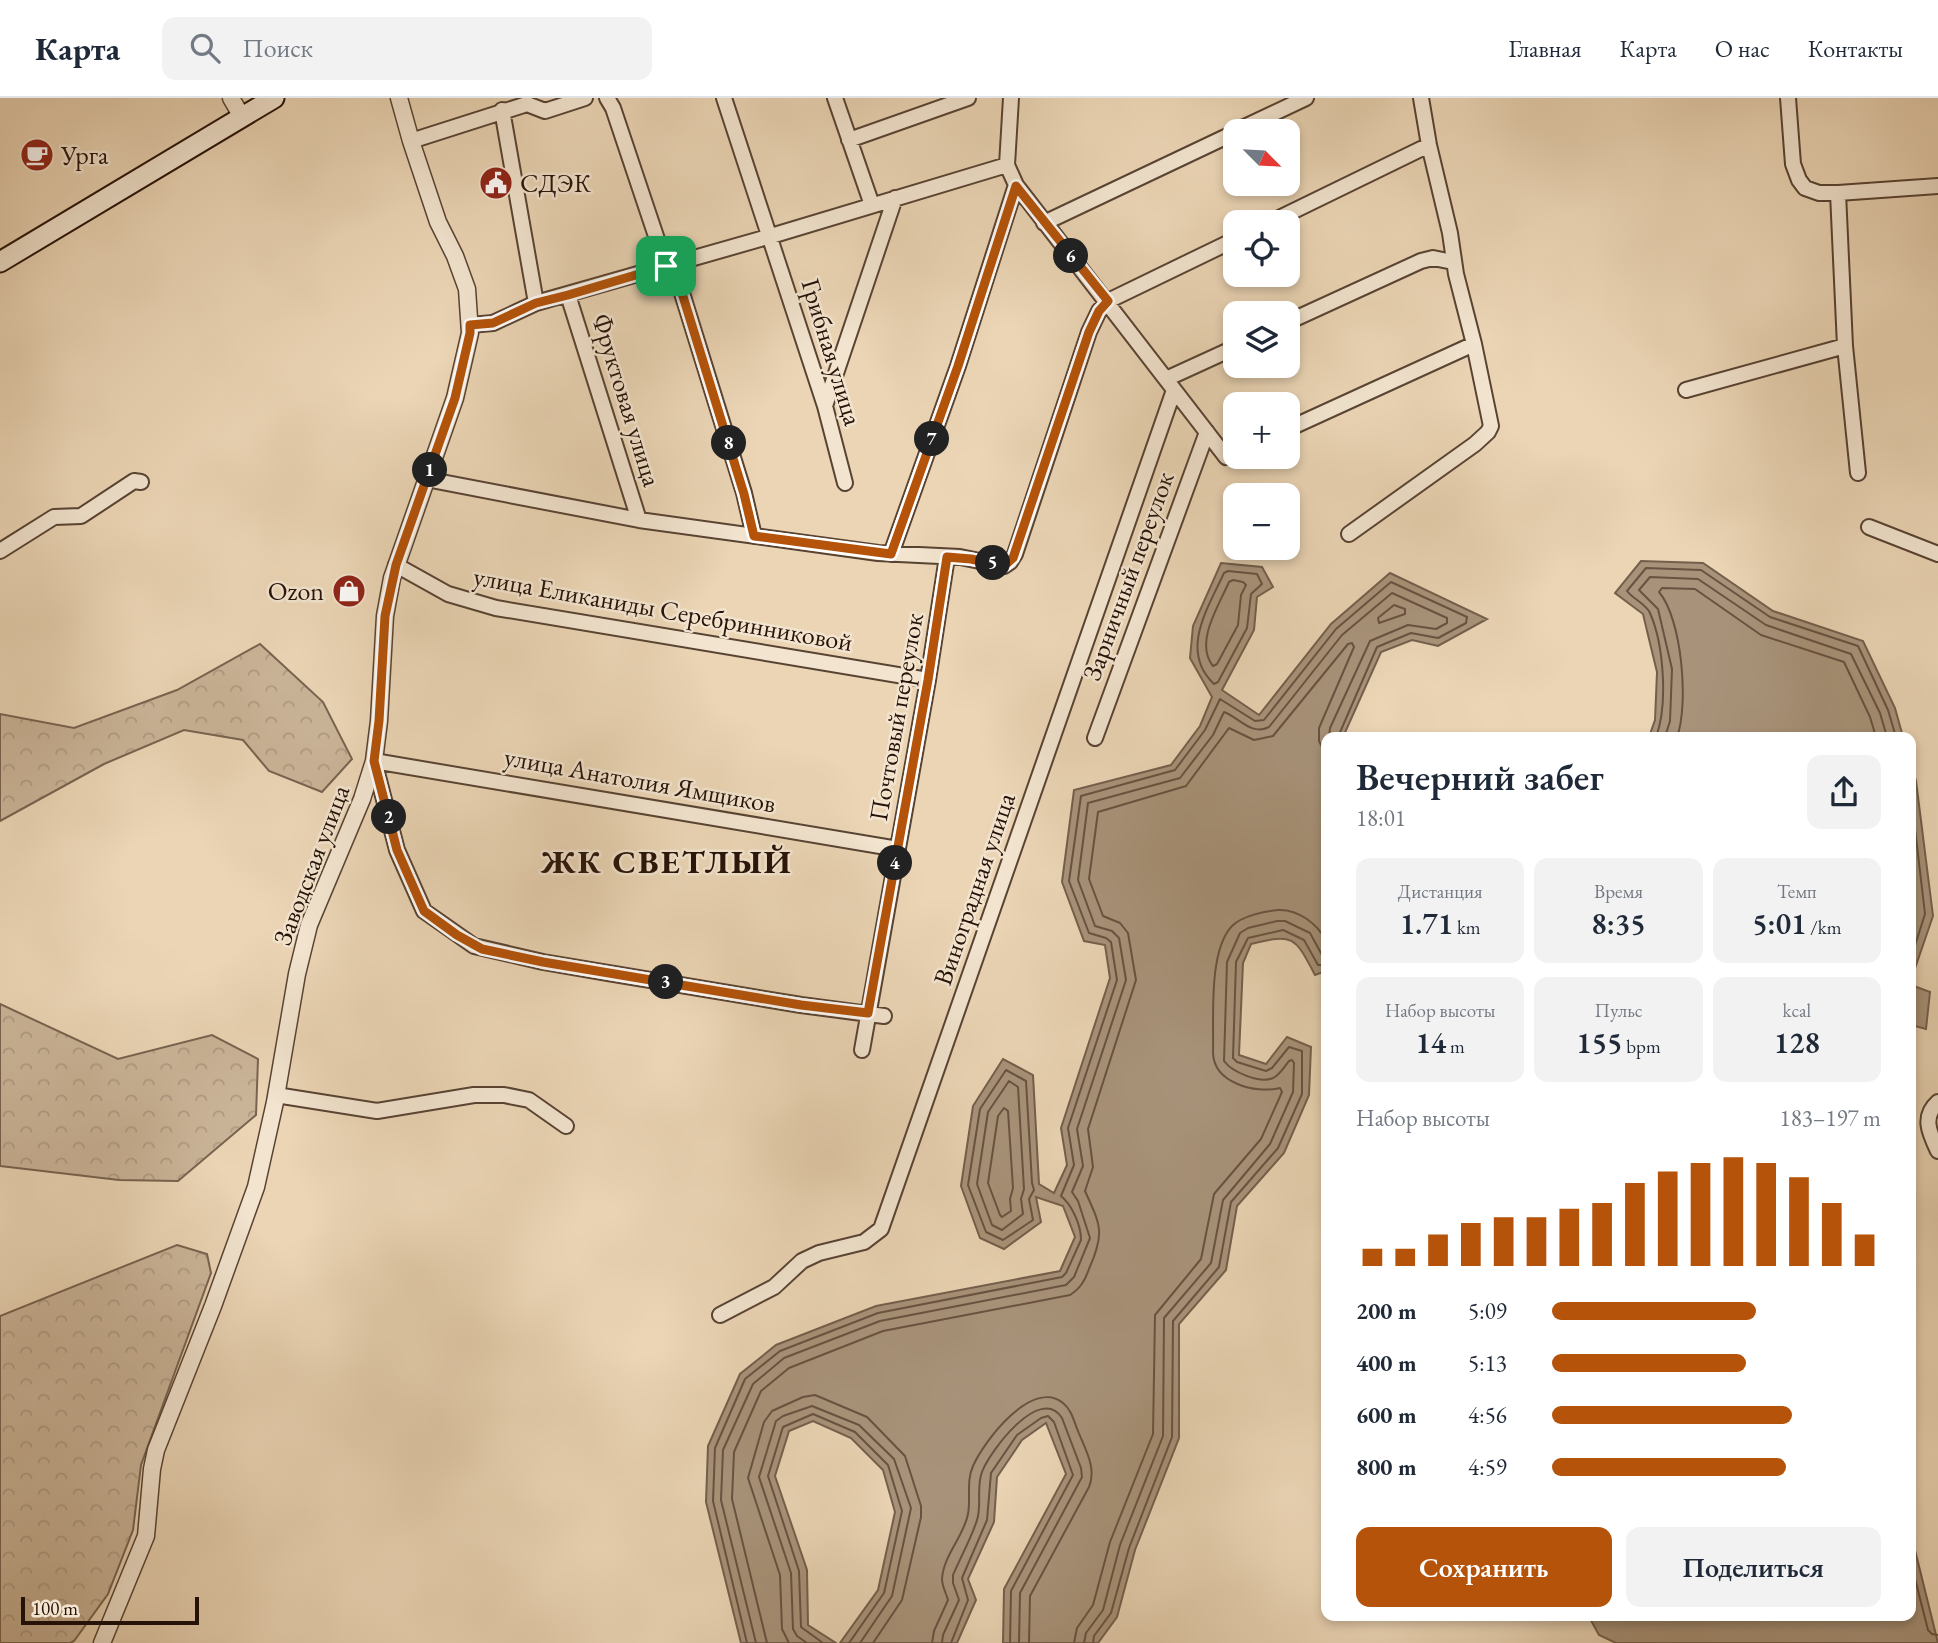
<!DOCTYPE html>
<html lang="ru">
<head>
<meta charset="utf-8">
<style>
	body { margin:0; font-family:"EB Garamond",serif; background:#f2f2f3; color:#1f2937; height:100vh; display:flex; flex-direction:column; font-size:26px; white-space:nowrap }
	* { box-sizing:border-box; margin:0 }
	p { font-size:23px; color:#747a83 }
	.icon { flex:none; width:38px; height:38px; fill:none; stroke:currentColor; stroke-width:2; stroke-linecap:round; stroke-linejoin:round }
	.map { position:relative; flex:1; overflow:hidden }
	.details { position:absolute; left:1321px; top:634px; width:595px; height:889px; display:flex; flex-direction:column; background:#fff; border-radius:14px; box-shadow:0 4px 10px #0003 }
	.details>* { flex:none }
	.needle { width:46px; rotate:114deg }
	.controls { position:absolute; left:1223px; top:21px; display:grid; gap:14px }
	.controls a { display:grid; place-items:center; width:77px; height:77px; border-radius:14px; background:#fff; box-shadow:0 4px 10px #0003; font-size:35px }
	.scale { position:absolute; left:21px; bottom:18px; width:178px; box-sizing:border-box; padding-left:7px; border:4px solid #271208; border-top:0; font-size:19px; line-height:24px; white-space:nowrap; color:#271208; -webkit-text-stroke:5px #f2e4cf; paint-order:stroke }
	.pin { position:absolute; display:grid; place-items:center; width:60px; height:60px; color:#fff; margin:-30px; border-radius:14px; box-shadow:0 4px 10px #0006 }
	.km { position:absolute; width:35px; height:35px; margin:-18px; border-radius:50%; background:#222; color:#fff; font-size:19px; line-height:35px; text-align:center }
	.round { display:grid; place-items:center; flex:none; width:74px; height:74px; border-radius:14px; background:#f2f2f3 }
	.head { display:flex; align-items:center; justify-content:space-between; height:119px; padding:0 35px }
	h1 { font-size:38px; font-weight:600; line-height:52px }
	.figures { display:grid; grid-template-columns:repeat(3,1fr); gap:10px; height:119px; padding:7px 35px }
	.figures div { display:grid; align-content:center; border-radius:14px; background:#f2f2f3; text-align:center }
	.figures b { font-size:30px; font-weight:600 }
	.figures small { font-size:19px; font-weight:400 }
	.figures p { font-size:19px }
	.chart { height:196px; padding:14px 35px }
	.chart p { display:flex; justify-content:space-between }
	.chart svg { width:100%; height:126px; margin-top:7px; stroke:#b45309; stroke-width:6 }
	.cta { display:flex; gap:14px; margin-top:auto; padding:14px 35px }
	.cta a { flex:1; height:80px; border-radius:14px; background:#b45309; color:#fff; font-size:28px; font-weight:600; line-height:80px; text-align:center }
	.cta a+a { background:#f2f2f3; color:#1f2937 }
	ul { padding:0 35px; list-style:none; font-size:23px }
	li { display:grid; grid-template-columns:112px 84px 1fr; align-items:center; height:52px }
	li i { height:18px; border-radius:9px; background:#b45309 }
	header { display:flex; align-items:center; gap:42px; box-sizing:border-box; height:98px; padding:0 35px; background:#fff; border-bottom:2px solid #e0e1e3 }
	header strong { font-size:33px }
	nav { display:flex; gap:38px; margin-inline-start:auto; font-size:24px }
	.search { width:490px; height:63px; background:#f2f2f3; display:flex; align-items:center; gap:18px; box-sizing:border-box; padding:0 24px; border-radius:14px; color:#747a83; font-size:26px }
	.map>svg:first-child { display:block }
	.forest { fill:url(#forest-crowns); stroke:#786350; stroke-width:2 }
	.water { fill:#a8937a; stroke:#745f4c; stroke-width:2 }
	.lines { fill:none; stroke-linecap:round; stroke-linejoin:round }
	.shore { stroke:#685241; stroke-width:2 }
	.minor-casing { stroke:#584333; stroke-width:18 }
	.tertiary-casing { stroke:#584333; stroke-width:19 }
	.secondary-casing { stroke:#271208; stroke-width:23 }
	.minor { stroke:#f2e4cf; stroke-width:14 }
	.tertiary { stroke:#f2e4cf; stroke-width:16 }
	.secondary { stroke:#f2e4cf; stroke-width:19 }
	.route-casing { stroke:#fff; stroke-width:14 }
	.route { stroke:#b45309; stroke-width:9 }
	.labels { text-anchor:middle; stroke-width:5; stroke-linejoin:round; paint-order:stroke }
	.poi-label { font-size:26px; fill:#271208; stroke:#f2e4cf; text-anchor:start }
	.street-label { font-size:26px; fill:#271208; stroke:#f2e4cf }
	.district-label { font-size:33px; font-weight:bold; letter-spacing:2px; fill:#271208; stroke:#f2e4cf }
</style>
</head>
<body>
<header>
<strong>Карта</strong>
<div class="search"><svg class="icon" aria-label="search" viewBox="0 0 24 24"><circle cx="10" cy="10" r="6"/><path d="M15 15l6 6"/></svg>Поиск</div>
<nav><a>Главная</a><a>Карта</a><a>О нас</a><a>Контакты</a></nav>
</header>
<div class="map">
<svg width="1938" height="1545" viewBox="0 0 1938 1545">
	<defs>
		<pattern id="forest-crowns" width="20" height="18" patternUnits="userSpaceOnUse" patternTransform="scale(1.75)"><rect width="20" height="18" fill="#cab498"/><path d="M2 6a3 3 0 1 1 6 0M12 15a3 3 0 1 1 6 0" fill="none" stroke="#ae9a82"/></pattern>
	</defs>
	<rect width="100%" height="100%" fill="#ebd5b5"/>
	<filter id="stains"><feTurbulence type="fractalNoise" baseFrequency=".00286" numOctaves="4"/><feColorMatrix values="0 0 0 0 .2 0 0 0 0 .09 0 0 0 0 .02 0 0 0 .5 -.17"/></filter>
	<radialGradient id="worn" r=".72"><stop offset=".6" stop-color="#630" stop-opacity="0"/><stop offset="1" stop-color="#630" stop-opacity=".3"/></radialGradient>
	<!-- forest -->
	<path class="forest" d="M 260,546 L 323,604 L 352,661 L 322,694 L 269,673 L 243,642 L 184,632 L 104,666 L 0,723 L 0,616 L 74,630 L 177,592 Z
		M 0,906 L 118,961 L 212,937 L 258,961 L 256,1017 L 178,1083 L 119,1082 L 0,1068 Z
		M 177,1147 L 207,1156 L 211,1175 L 141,1367 L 133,1432 L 108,1496 L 74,1543 L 70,1545 L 0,1545 L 0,1218 Z"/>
	<!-- water -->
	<path class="water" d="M 1641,463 L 1703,465 L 1773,513 L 1863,543 L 1895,610 L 1903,639 L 1649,639 L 1655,622 L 1657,574 L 1648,537 L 1643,516 L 1615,495 Z
		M 1221,465 L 1262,469 L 1273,489 L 1257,499 L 1254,532 L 1222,592 L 1259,617 L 1331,526 L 1390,475 L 1487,521 L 1438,548 L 1412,542 L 1381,554 L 1343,639 L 1326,639 L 1326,873 L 1315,877 C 1295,839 1294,835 1251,846 L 1243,865 L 1239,957 L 1266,966 L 1287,939 L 1311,949 L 1309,997 L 1284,1055 L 1237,1108 L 1226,1172 L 1179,1226 L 1179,1340 L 1135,1452 L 1117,1519 L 1098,1545 L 1003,1545 L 1004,1491 L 1066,1376 L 1046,1325 L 1022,1342 L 997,1379 L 994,1424 L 968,1481 L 976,1502 L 957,1545 L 840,1545 L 878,1492 L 895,1414 L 883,1372 L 851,1340 L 813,1323 L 789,1333 L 775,1378 L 807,1472 L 808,1527 L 836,1545 L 741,1545 L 706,1404 L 708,1348 L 740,1276 L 776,1247 L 876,1208 L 1060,1173 L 1075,1139 L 1063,1108 L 1036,1099 L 1041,1124 L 1004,1151 L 980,1140 L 961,1088 L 973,1008 L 1003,961 L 1033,977 L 1039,1086 L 1054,1095 L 1067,1067 L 1061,1030 L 1110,880 L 1105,847 L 1084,843 L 1062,784 L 1074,692 L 1171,667 L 1200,628 L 1212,599 L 1190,560 L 1193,528 Z
		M 1911,665 L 1916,683 L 1933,818 L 1911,882 Z
		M 1911,887 L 1930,894 L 1926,931 L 1911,927 Z
		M 1911,1436 L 1938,1545 L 1616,1545 L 1599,1537 L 1588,1517 L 1911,1517 Z"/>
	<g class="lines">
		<!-- shore -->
		<path class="shore" d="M 1228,473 L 1257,476 L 1262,486 L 1251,496 L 1247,530 L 1218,584 L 1214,586 C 1179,553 1208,510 1224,475 Z
			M 1233,482 L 1243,484 L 1246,487 L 1241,497 L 1238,527 L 1217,566 L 1213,568 C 1194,545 1219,507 1229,484 Z
			M 1394,507 L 1405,511 L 1405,516 L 1379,525 L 1378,520 Z
			M 1656,639 C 1668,607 1664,547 1650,515 C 1646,506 1633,501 1627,493 L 1646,470 L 1701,472 L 1770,519 L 1858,548 L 1888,612 L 1896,639
			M 1665,639 L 1670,623 L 1672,571 L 1658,511 L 1639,492 L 1650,479 L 1698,481 L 1766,527 L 1851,556 L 1880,615 L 1887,639
			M 1677,639 C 1689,606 1682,521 1659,494 L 1662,490 L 1695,491 L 1761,537 L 1844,564 L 1870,619 L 1876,639
			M 1911,697 L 1925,816 L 1911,860
			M 1006,972 L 1026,983 L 1032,1085 L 1034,1092 L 1029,1101 L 1033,1122 L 1003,1142 L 986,1134 L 968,1087 L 980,1011 Z
			M 1009,983 L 1018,989 L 1024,1091 L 1021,1101 L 1023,1116 L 1002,1132 L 992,1127 L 977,1086 L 988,1014 Z
			M 1004,1010 L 1008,1013 L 1013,1090 L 1010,1101 L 1011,1113 L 1002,1119 L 1000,1117 L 988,1085 L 998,1018 Z
			M 1911,1465 L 1928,1532 L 1932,1536 L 1938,1537
			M 747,1545 L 713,1403 L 715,1350 L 745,1281 L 780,1253 L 878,1215 L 1062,1179 L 1066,1175 L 1081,1142 C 1081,1127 1072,1107 1061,1098 L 1074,1067 L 1068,1030 L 1117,882 L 1111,844 L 1106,840 L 1089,835 L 1069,783 L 1081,698 L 1175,672 L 1205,632 L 1220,601 L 1255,623 L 1264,622 L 1336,531 L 1391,484 L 1467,519 L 1466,525 L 1438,540 L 1411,535 L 1377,549 L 1338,639
			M 756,1545 L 721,1402 L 723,1352 L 753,1286 L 784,1260 L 880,1223 L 1066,1187 L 1074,1179 L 1090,1140 L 1078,1103 L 1072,1094 L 1083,1068 L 1077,1031 L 1126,882 L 1119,840 L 1112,833 L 1095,828 L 1078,782 L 1088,705 L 1180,680 L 1213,637 L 1224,614 C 1240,620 1251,638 1269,629 L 1342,537 L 1392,495 L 1447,520 L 1447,525 L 1436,531 L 1408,527 L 1370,543 L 1330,630 L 1329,639
			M 767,1545 L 732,1401 L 734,1354 L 761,1293 L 789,1270 L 883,1233 L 1070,1197 C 1081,1190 1085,1182 1089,1171 C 1105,1135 1101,1128 1085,1093 L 1093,1069 L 1088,1031 L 1136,882 L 1128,835 L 1120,825 L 1103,818 L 1089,781 L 1098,714 L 1186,688 L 1229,630 L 1254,642 L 1273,638 L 1348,546 L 1352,545 L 1354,549 L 1319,630 L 1319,643 L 1326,657
			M 789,1545 L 782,1531 L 780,1477 L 748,1380 L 764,1324 L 772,1313 L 803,1299 L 815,1297 L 867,1319 L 905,1358 L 921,1408 L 921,1419 L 902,1502 L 873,1545
			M 807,1545 L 797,1538 L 793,1531 L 791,1475 L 759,1379 L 776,1323 L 783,1318 L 812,1308 L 859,1327 L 894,1361 L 911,1410 L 892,1498 L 860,1545
			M 823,1545 L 801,1529 L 799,1473 L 768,1378 L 783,1329 L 813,1316 L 855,1334 L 888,1367 L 902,1413 L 884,1495 L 849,1545
			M 932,1545 L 934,1533 L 948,1502 C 946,1495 942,1488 942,1481 C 943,1458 964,1438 968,1416 C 971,1401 966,1383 973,1368 C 984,1343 1032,1280 1063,1305 C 1072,1312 1074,1324 1078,1333 C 1085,1351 1097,1370 1089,1389 L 1030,1498 L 1029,1545
			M 942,1545 L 943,1537 L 959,1502 L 953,1485 L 953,1477 C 961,1458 971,1441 977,1422 C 982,1407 976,1389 982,1374 C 990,1353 1040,1286 1062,1320 L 1081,1370 L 1082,1379 L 1020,1495 L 1019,1545
			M 951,1545 L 968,1502 L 962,1480 L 987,1422 L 991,1375 L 1017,1337 L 1041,1320 L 1048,1318 L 1054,1324 L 1073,1377 L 1011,1493 L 1010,1545
			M 1074,1545 L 1077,1530 L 1093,1507 L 1110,1444 L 1153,1336 L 1155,1217 L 1201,1161 L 1214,1096 L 1261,1041 L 1282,994 L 1280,990 C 1255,996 1214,985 1213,955 C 1214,921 1208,853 1232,828 C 1242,818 1265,813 1278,812 C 1298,811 1318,826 1326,843
			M 1084,1545 L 1086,1535 L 1103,1512 L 1120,1447 L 1163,1338 L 1164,1220 L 1211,1165 L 1223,1102 L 1270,1046 L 1293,994 L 1294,965 L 1292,962 L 1289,963 C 1284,969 1280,977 1273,980 C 1260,986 1232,974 1224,963 L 1227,864 L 1240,835 L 1248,830 L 1277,823 L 1285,823 L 1310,835 L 1322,857 L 1326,858
			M 1093,1545 L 1094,1538 L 1111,1515 L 1129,1450 L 1172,1339 L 1173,1223 L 1219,1169 L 1231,1104 L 1278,1050 L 1302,996 L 1302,953 L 1289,949 L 1272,970 L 1266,973 L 1237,964 L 1233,960 L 1236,864 L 1248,840 L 1283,832 L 1304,842 L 1318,867 L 1326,867"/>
		<defs>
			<path id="minor" d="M 607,0 L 613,10 L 666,168
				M 724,0 L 825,308 L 845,385
				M 835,0 L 872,107
				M 1011,0 L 1007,67 L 1016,87 L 1226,359 L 1236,355
				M 1788,0 L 1793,66 L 1799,82 L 1805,90 L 1819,95 L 1838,95 L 1938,88
				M 502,12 L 536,205
				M 1236,33 L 1306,0
				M 849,42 L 968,0
				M 411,43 L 527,6 L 545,13 L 585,0
				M 1838,95 L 1845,248 L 1858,375
				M 1271,124 L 1429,47
				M 1044,125 L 1236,34
				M 673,166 L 744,395 L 754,438
				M 568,197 L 639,422
				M 1288,224 L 1421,163 L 1433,160 L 1453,164
				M 470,227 L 493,225 L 536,205 L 771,138 L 1007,67
				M 1166,281 L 1236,249
				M 1686,292 L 1845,248
				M 825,308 L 895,100
				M 1288,331 L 1474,246
				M 426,381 L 639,422 L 878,455 L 960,459 L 1004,468 L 1010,464 L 1015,456 L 1089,234 L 1099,213 L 1108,203 L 1236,141
				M 1869,429 L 1938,456
				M 1349,436 L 1475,346 L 1488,334 L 1491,328 L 1474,246 L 1456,176 L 1450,135 L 1429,47 L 1421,0
				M 0,453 L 54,419 L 81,418 L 134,383 L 141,384
				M 891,456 L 958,268 L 1016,87
				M 396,467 L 448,496 L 496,510 L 928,582
				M 1095,640 L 1207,334
				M 884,918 L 801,907 L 608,875 L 543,864 L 474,848 L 424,813 L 397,752 L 374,663 L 898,751
				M 862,952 L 928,582 L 947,459
				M 276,997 L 377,1013 L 474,997 L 504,997 L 529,1002 L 566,1028
				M 1938,1004 C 1921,1019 1930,1036 1938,1053
				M 720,1217 L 774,1189 L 802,1163 L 819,1155 L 864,1144 L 881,1131 L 1174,292"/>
			<path id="tertiary" d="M 231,0 L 242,19
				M 102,1545 L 146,1438 L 152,1371 L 156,1352 L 213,1208 L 256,1089 L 275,1004 L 297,876 L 309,827 L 362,701 L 374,663 L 379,623 L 385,518 L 392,480 L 455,300 L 470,235 L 467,191 L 455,158 L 438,124 L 411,43 L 399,0"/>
			<path id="secondary" d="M 0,164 L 274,0"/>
		</defs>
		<!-- minor casing -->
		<use href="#minor" class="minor-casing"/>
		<!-- tertiary casing -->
		<use href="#tertiary" class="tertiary-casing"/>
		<!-- secondary casing -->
		<use href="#secondary" class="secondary-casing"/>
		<!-- minor -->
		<use href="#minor" class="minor"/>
		<!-- tertiary -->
		<use href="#tertiary" class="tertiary"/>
		<!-- secondary -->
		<use href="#secondary" class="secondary"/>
	</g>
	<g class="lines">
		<defs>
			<path id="route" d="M 1016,88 L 1108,203 L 1099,213 L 1089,234 L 1013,460 L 1004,468 L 971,461 L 947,459 L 928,582 L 868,915 L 801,907 L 543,864 L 482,851 L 457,837 L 424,813 L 397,752 L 374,663 L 379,623 L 385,518 L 396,467 L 455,300 L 470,235 L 470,227 L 493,225 L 536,205 L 568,197 L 673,166 L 744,396 L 754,438 L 891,456 L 958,268 Z"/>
		</defs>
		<!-- route casing -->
		<use href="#route" class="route-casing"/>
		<!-- route -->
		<use href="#route" class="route"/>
	</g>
	<!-- icons -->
	<defs>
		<symbol id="cafe-disc" viewBox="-11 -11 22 22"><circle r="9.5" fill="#8f2418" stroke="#f2e4cf"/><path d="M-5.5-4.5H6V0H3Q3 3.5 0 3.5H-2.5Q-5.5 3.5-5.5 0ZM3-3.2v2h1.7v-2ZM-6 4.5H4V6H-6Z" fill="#fff"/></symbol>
		<symbol id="civic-disc" viewBox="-11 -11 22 22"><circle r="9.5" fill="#8f2418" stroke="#f2e4cf"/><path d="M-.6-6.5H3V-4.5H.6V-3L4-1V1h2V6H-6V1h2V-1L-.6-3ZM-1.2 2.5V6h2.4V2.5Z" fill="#fff"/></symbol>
		<symbol id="shop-disc" viewBox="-11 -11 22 22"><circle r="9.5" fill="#8f2418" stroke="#f2e4cf"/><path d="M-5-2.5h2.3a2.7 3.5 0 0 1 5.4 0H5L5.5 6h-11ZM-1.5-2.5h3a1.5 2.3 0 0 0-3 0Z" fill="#fff"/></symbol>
	</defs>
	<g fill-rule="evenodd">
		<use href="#cafe-disc" x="18" y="38" width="38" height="38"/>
		<use href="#civic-disc" x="477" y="66" width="38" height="38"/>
		<use href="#shop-disc" x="330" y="474" width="38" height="38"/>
	</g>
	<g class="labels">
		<!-- poi labels -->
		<g class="poi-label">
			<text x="61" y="66">Урга</text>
			<text x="520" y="94">СДЭК</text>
			<text x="324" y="502" text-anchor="end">Ozon</text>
		</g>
		<!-- street labels -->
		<g class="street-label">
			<text transform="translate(832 254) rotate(73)" y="9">Грибная улица</text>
			<text transform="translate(627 302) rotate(73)" y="9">Фруктовая улица</text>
			<text transform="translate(1128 478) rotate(-70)" y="9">Зарничный переулок</text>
			<text transform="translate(663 511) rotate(10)" y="9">улица Еликаниды Серебринниковой</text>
			<text transform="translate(896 619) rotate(-80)" y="9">Почтовый переулок</text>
			<text transform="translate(640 682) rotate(10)" y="9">улица Анатолия Ямщиков</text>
			<text transform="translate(311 767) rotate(-69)" y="9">Заводская улица</text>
			<text transform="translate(974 791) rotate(-71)" y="9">Виноградная улица</text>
		</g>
		<!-- district labels -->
		<g class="district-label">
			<text x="667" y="775">ЖК СВЕТЛЫЙ</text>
		</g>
	</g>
	<rect width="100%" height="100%" filter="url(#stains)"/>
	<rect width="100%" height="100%" fill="url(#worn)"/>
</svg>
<div class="controls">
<a><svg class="needle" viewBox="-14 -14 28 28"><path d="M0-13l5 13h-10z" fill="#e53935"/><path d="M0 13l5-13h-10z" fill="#747a83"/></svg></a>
<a><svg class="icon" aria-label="locate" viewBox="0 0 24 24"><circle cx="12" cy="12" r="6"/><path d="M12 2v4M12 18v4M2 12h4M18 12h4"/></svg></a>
<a><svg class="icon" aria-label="layers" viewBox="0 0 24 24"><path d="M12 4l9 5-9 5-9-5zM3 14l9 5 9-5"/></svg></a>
<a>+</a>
<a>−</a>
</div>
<div class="scale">100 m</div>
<div class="pin" style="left:666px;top:168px;background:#1e9e55"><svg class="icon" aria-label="arrive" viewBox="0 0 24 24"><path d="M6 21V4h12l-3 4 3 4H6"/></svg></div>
<b class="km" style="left:430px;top:372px">1</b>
<b class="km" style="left:389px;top:719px">2</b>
<b class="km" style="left:666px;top:884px">3</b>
<b class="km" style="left:895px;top:765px">4</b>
<b class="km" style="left:993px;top:465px">5</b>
<b class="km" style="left:1071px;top:158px">6</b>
<b class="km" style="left:932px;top:341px">7</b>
<b class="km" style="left:729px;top:345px">8</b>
<section class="details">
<div class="head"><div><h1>Вечерний забег</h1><p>18:01</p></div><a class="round"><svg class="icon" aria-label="share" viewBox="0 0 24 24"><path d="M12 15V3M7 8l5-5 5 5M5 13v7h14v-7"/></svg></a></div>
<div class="figures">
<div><p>Дистанция</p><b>1.71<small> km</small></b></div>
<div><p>Время</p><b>8:35</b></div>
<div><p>Темп</p><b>5:01<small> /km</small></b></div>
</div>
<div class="figures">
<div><p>Набор высоты</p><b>14<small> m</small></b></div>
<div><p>Пульс</p><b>155<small> bpm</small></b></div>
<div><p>kcal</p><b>128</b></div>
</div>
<div class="chart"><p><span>Набор высоты</span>183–197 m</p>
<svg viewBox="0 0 160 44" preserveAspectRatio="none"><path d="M5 44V38M15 44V38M25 44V33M35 44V29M45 44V27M55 44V27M65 44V24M75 44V22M85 44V15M95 44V11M105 44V8M115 44V6M125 44V8M135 44V13M145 44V22M155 44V33"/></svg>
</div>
<ul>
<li><b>200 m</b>5:09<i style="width:62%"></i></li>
<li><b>400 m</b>5:13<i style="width:59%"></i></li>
<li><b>600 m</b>4:56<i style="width:73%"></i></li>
<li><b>800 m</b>4:59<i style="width:71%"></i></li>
</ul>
<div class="cta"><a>Сохранить</a><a>Поделиться</a></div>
</section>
</div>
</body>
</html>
